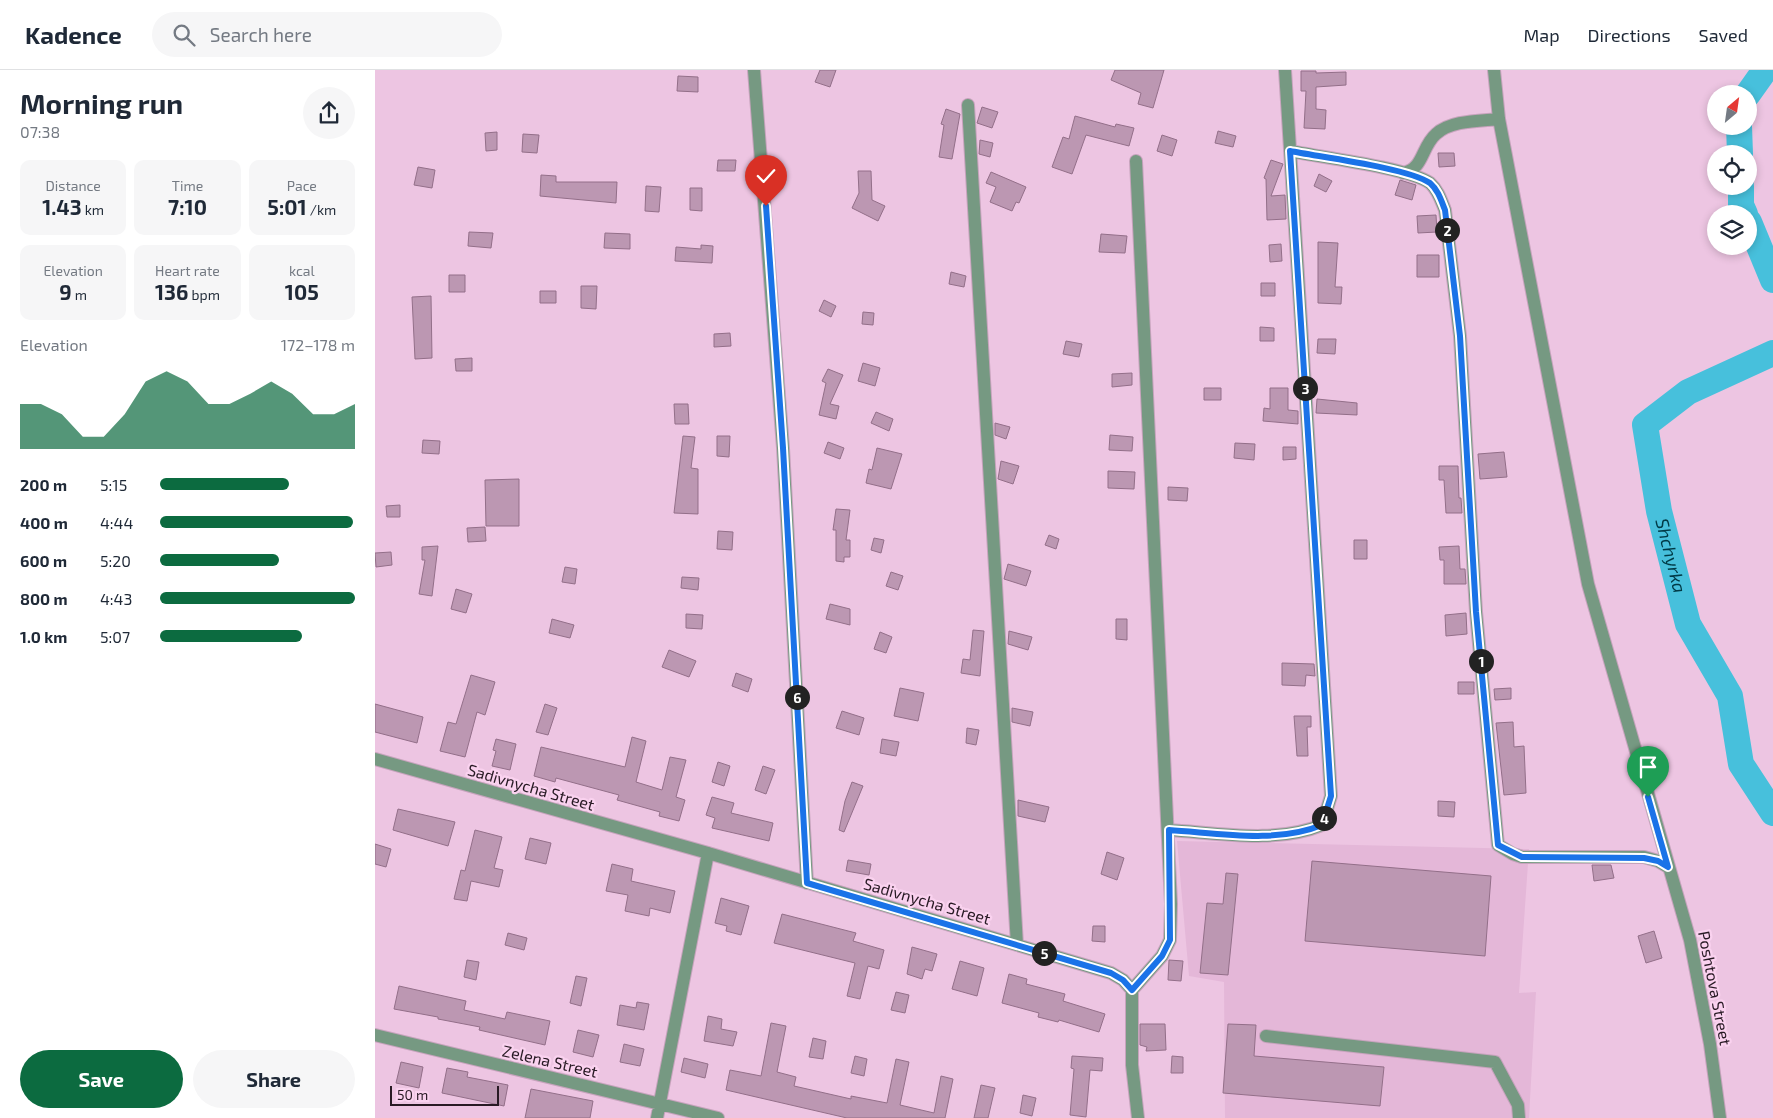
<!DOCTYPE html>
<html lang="en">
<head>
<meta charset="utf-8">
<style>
	body { margin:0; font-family:"Exo 2",sans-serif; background:#f6f6f7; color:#1f2937; height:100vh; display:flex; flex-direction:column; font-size:19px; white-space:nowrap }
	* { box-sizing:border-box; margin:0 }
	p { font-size:16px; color:#747a83 }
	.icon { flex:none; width:28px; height:28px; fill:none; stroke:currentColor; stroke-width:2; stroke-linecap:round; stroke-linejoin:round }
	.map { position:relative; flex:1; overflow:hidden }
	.side { display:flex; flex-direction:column; background:#fff; width:375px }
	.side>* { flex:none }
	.needle { width:32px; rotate:29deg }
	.fabs { position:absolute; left:1332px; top:15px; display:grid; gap:10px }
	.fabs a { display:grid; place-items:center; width:50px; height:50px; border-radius:50%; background:#fff; box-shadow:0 2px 8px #0003; font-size:25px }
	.scale { position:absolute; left:15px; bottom:12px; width:109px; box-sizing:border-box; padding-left:5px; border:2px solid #281a24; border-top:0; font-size:14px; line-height:18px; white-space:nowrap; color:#281a24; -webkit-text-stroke:4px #fad2ef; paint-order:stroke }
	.pin { position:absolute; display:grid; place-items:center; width:42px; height:42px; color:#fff; margin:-51px -21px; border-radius:50% 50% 50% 0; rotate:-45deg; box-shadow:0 0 5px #0007 }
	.pin .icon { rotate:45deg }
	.km { position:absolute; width:25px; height:25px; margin:-12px; border-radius:50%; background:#222; color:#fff; font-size:14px; line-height:25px; text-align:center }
	.round { display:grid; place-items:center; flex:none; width:52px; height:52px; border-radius:26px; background:#f6f6f7 }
	.overview { display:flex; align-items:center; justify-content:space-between; height:85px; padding:0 20px }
	h1 { font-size:28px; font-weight:700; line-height:38px }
	.metrics { display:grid; grid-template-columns:repeat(3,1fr); gap:8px; height:85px; padding:5px 20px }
	.metrics div { display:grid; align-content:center; border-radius:10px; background:#f6f6f7; text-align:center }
	.metrics b { font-size:21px; font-weight:700 }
	.metrics small { font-size:14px; font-weight:400 }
	.metrics p { font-size:14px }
	.chart { height:140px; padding:10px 20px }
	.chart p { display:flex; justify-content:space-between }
	.chart svg { width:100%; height:90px; margin-top:5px; fill:#0c6b40; opacity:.7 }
	.button { display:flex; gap:10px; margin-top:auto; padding:10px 20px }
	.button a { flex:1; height:58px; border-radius:30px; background:#0c6b40; color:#fff; font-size:20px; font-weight:700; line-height:58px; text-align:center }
	.button a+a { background:#f6f6f7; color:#1f2937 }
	ul { padding:0 20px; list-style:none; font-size:16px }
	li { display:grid; grid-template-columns:80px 60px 1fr; align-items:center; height:38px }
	li i { height:12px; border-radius:6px; background:#0c6b40 }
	header { display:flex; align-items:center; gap:30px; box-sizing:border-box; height:70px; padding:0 25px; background:#fff; border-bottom:1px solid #e0e1e3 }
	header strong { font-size:24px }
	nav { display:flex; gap:28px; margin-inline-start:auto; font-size:18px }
	.search { width:350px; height:45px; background:#f6f6f7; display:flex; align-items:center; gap:12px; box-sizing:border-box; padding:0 18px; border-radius:28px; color:#747a83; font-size:19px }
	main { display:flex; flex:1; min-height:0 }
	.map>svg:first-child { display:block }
	.built { fill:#e4b7d8 }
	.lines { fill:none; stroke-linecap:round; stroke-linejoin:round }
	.river { stroke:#47c0dc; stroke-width:26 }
	.building { fill:#bc97b2; stroke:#936f89 }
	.minor-casing { stroke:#c6a3bc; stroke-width:14 }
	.minor { stroke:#769982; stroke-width:12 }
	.route-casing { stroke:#fff; stroke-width:10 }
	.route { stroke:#1a73e8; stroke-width:6 }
	.labels { text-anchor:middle; stroke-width:4.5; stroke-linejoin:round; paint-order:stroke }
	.street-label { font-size:16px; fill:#281a24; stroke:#fad2ef }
	.water-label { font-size:18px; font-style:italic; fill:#013a46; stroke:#fad2ef }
</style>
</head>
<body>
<header>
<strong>Kadence</strong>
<div class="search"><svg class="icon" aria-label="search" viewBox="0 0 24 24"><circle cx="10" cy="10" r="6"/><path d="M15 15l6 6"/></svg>Search here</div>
<nav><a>Map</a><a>Directions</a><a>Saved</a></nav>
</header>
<main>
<section class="side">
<div class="overview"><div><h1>Morning run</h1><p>07:38</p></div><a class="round"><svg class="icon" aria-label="share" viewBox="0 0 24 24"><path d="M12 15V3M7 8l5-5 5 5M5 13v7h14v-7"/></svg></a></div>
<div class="metrics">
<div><p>Distance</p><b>1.43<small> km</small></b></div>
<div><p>Time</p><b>7:10</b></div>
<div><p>Pace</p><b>5:01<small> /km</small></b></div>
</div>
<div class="metrics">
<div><p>Elevation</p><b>9<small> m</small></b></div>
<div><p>Heart rate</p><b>136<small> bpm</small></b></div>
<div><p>kcal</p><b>105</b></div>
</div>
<div class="chart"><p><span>Elevation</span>172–178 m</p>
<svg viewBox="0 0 160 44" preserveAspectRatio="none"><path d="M0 44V22L10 22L20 27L30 38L40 38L50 27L60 11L70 6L80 11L90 22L100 22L110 17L120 11L130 17L140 27L150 27L160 22V44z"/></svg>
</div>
<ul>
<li><b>200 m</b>5:15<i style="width:66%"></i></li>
<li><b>400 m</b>4:44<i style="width:99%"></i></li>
<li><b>600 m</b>5:20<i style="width:61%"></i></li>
<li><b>800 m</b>4:43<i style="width:100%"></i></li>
<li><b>1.0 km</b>5:07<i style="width:73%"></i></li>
</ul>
<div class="button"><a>Save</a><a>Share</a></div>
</section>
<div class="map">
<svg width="1398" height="1048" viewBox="0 0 1398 1048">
	<rect width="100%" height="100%" fill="#edc5e2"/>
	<!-- built -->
	<path class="built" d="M 802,771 L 1154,779 L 1144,923 L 1161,922 L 1154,1048 L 850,1048 L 849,912 L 814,906 Z"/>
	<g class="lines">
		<!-- river -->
		<g class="river">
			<path d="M 1373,24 L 1390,0"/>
			<path d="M 1364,56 L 1365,84"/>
			<path d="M 1366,116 L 1366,135 L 1370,144"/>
			<path d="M 1374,152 L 1398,210"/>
			<path id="s1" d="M 1398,283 L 1313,322 L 1270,355 L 1284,441 L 1313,554 L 1355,626 L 1366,694 L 1398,743"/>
		</g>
	</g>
	<!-- building -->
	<path class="building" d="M 445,0 L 461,0 L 455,17 L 440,12 Z
		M 740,0 L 789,0 L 778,38 L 763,34 L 766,23 L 736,10 Z
		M 926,1 L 941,1 L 941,3 L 971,2 L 971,15 L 941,17 L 941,39 L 951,40 L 950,59 L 929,58 L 931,21 L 926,21 Z
		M 303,6 L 323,7 L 323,22 L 302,21 Z
		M 607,37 L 623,42 L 617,58 L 602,53 Z
		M 571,39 L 585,44 L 577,89 L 564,87 L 569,55 L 566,54 Z
		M 700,46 L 740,57 L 741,54 L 759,58 L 754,76 L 711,65 L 697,104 L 677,97 L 688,67 L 694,69 Z
		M 843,61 L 861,66 L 858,77 L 840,73 Z
		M 122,62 L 122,80 L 111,81 L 110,63 Z
		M 148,64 L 164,65 L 162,83 L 147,82 Z
		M 787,65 L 802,70 L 797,86 L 782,81 Z
		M 605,70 L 618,73 L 615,87 L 604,84 Z
		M 1063,83 L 1079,83 L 1080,96 L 1064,97 Z
		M 343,90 L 361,90 L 360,101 L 342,101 Z
		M 896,90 L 908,94 L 896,126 L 910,125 L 911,149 L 892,150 L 891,109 L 889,108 Z
		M 43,97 L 60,100 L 57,118 L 39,115 Z
		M 483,101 L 496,101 L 497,130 L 510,136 L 503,151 L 477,138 L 484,123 Z
		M 616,102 L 651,117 L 644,133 L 641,132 L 637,141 L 615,132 L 621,117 L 611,113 Z
		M 944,104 L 957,111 L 951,122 L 939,116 Z
		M 166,105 L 181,106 L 181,112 L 242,112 L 241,133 L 165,126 Z
		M 1025,110 L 1041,115 L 1037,130 L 1020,125 Z
		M 271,116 L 286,117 L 284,142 L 270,141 Z
		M 315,118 L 327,118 L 327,141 L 315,140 Z
		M 1061,145 L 1062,162 L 1043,163 L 1042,146 Z
		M 94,162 L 118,163 L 116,178 L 93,176 Z
		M 230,163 L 255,164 L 255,179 L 229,178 Z
		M 726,164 L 752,166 L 750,183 L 724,182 Z
		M 943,172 L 963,173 L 960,217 L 967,217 L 966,234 L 943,233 Z
		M 906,174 L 907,191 L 895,192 L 894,175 Z
		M 326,175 L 338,176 L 337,193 L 300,191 L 301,177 L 326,179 Z
		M 1042,185 L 1064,185 L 1064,207 L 1042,207 Z
		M 576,202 L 591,206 L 589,217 L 574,214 Z
		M 74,205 L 90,205 L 90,222 L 74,222 Z
		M 886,213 L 900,213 L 900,226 L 886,226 Z
		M 206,216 L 222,216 L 221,239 L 206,238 Z
		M 165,221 L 181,221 L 181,233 L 165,233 Z
		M 56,226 L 57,288 L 40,289 L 37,227 Z
		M 449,230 L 461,236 L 456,247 L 444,241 Z
		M 488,242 L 499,243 L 498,255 L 487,254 Z
		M 885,257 L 899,258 L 899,271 L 885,271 Z
		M 355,263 L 356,276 L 339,277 L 339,264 Z
		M 943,269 L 961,269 L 960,284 L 942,283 Z
		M 691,271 L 707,274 L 704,287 L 688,284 Z
		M 97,288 L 97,301 L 81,301 L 80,289 Z
		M 488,293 L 505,298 L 500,316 L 483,311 Z
		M 453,299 L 468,305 L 455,334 L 464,336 L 461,349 L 444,345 L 451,313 L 447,311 Z
		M 757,303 L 757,315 L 737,317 L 737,304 Z
		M 829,318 L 846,318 L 846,330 L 829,330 Z
		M 895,318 L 913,318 L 913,340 L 923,341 L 923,354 L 888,351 L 889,338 L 895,339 Z
		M 942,329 L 982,333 L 982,345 L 941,343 Z
		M 299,334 L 313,334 L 314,354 L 300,354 Z
		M 501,342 L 518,349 L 514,361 L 496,353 Z
		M 620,353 L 635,357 L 631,369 L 620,365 Z
		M 735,365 L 758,367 L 757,381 L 734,380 Z
		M 308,366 L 320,367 L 316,398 L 323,399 L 323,444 L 299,443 Z
		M 342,366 L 355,366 L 354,387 L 342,386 Z
		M 48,370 L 65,371 L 64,384 L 47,383 Z
		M 453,372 L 469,378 L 465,389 L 449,383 Z
		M 860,373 L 880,374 L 879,390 L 859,388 Z
		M 908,377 L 921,377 L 921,389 L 908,390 Z
		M 502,378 L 527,384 L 516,419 L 491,413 L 494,399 L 497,400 Z
		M 1129,382 L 1132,407 L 1105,409 L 1103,384 Z
		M 626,391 L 644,396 L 638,414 L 623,409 Z
		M 1064,396 L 1083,396 L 1084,428 L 1086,428 L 1087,443 L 1071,443 L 1069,410 L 1064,410 Z
		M 733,401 L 760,402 L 759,419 L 733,418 Z
		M 144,409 L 144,456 L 111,456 L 110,410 Z
		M 793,417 L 813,418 L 812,431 L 793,430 Z
		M 25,435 L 25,447 L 12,447 L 11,436 Z
		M 461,439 L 475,440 L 471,470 L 475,470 L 475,487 L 469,487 L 469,492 L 461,491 L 461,460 L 458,460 Z
		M 110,457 L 111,471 L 93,472 L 92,458 Z
		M 343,461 L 358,462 L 357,480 L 342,479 Z
		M 674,465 L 684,469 L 681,479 L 670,475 Z
		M 499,468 L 509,470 L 506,483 L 496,480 Z
		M 979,470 L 992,470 L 992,489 L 979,489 Z
		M 63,476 L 57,526 L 44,524 L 50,490 L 47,490 L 47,477 Z
		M 1084,476 L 1085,499 L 1090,499 L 1091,514 L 1069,514 L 1069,490 L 1065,490 L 1064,477 Z
		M 16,482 L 17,495 L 1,497 L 0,483 Z
		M 633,494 L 656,501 L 651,516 L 629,509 Z
		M 190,497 L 202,499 L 200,514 L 187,512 Z
		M 516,502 L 528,506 L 523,520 L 511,516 Z
		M 307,507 L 324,508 L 323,520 L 306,518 Z
		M 81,519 L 97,524 L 91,543 L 76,539 Z
		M 455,534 L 475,539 L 475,555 L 451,549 Z
		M 1091,543 L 1092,564 L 1071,566 L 1070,545 Z
		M 311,544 L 328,545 L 327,559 L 311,558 Z
		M 177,549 L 199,555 L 195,568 L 174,563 Z
		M 741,549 L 752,549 L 752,570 L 741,569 Z
		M 598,560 L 609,561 L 605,606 L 586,603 L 588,589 L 595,590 Z
		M 634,561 L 657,567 L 653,580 L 633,574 Z
		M 505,562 L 517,567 L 511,583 L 499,579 Z
		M 294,580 L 321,591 L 314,607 L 287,597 Z
		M 907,593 L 939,594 L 940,606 L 931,605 L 930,616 L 907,615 Z
		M 361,603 L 377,609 L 373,622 L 357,616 Z
		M 96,605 L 120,612 L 110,645 L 102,642 L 90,687 L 65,681 L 73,652 L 81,654 Z
		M 1083,612 L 1099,612 L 1099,624 L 1083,624 Z
		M 525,618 L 549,623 L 543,651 L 519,646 Z
		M 1136,618 L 1136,629 L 1120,630 L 1119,619 Z
		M 0,634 L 48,647 L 42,673 L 0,662 Z
		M 170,634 L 182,638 L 173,665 L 161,662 Z
		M 637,638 L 658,642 L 655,656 L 637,652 Z
		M 467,641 L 489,648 L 484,665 L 461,658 Z
		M 919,646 L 936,646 L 936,657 L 932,657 L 933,686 L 922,686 Z
		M 1138,652 L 1139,677 L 1149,676 L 1151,723 L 1129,725 L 1121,653 Z
		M 592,658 L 604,660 L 601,675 L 591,673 Z
		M 257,667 L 271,671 L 261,712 L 287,720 L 295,687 L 311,690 L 301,727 L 310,730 L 304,751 L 284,746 L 285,742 L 242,730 L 244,725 L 181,708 L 180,712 L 159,706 L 166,677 L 250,697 Z
		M 121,669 L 141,674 L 135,700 L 117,696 L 121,681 L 118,680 Z
		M 507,669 L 524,672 L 521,686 L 505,683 Z
		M 343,692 L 355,696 L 349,716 L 337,712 Z
		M 388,696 L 400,700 L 391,724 L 380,720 Z
		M 477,712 L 488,716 L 469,762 L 464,760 L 470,731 Z
		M 337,727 L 359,733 L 356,743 L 398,753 L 394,771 L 337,758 L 340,748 L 331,745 Z
		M 643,730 L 674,737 L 670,752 L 643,746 Z
		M 1063,731 L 1080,732 L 1079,747 L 1063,746 Z
		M 23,739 L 80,752 L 73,776 L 18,760 Z
		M 100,760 L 127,767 L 119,798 L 128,800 L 124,817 L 96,811 L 92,831 L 79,829 L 86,800 L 90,801 Z
		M 155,768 L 176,773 L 171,794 L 150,789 Z
		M 0,774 L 16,779 L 11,797 L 0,794 Z
		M 732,782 L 749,788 L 742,810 L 726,804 Z
		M 473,790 L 496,794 L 494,805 L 471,801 Z
		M 937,791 L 1116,806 L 1110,886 L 930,871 Z
		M 237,794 L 258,799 L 256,811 L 300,821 L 295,843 L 275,838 L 274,846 L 250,841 L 253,825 L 231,821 Z
		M 1217,795 L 1236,795 L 1239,808 L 1219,811 Z
		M 851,803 L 863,804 L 853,905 L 825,903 L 832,833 L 848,834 Z
		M 346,828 L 374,836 L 366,865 L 351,861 L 352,856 L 340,853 Z
		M 407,844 L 481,863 L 478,871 L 509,880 L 504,899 L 493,896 L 485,929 L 472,926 L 480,893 L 399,873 Z
		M 718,856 L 730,856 L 730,872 L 717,871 Z
		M 1279,861 L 1287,888 L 1271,893 L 1263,866 Z
		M 133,863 L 152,868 L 149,880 L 130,875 Z
		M 537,877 L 562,884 L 557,901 L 550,899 L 547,909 L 532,904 Z
		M 92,890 L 104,892 L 101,910 L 89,907 Z
		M 794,890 L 808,891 L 806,911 L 793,910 Z
		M 585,891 L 609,898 L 602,926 L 577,919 Z
		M 634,904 L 652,909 L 651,914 L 690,924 L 688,931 L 730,944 L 724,962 L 684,950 L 683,952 L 663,947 L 664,943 L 627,933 Z
		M 201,906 L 212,908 L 206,936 L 195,933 Z
		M 24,916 L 91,931 L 89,940 L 130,949 L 132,942 L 175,951 L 170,975 L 104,960 L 105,957 L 63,949 L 63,947 L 19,939 Z
		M 521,922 L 534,925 L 530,943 L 516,940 Z
		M 262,932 L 274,934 L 269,960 L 242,955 L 245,935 L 261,938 Z
		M 333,946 L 347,949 L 346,959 L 362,962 L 358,976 L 329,971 Z
		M 396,953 L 411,956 L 402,1002 L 421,1007 L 419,1016 L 476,1029 L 476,1026 L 512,1033 L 521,989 L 534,992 L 525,1035 L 559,1043 L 566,1006 L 578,1009 L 570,1048 L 472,1048 L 351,1020 L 355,1000 L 386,1006 Z
		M 765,954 L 790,954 L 791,980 L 771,981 L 772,977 L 765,975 Z
		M 853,954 L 881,955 L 879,986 L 1009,997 L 1005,1036 L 848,1023 Z
		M 203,960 L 224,965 L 218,987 L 198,982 Z
		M 438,968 L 451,971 L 448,989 L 434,987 Z
		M 249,974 L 269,979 L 265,996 L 245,992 Z
		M 480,986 L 492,989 L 489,1006 L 476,1003 Z
		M 697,986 L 728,988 L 727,1001 L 715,1000 L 711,1047 L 695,1045 L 699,999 L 696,998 Z
		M 797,986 L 808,987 L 808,1003 L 796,1003 Z
		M 309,988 L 333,994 L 330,1008 L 306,1002 Z
		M 26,992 L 48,997 L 44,1018 L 21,1013 Z
		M 72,998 L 93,1002 L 92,1007 L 133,1015 L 129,1036 L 67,1023 Z
		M 606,1015 L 620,1018 L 613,1048 L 599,1048 Z
		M 156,1019 L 218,1031 L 215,1048 L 150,1048 Z
		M 648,1025 L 661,1028 L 657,1046 L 645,1043 Z"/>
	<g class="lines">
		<defs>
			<path id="minor" d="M 379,0 L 408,378 L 432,813
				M 1119,0 L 1124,49 L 1213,514 L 1315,870 L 1335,974 L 1345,1048
				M 593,35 L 642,875
				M 915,81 C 945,87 1034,98 1055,113 C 1063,120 1066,130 1070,140 L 1085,266 L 1101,542 L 1123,775 L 1138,784 L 1147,787 L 1269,787 L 1283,791 L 1293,797
				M 761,91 L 796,834 L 795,870 L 787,886 L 757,920 L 757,995 L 763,1048
				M 1028,103 C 1049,99 1046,77 1061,64 C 1076,50 1105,51 1124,49
				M 0,689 L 333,783 L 736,903 L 748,910 L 757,920
				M 794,760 C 843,763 901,774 947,755 L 956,726 L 910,0
				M 0,965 L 343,1048
				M 891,966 L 1120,992 L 1143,1035 L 1144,1048
				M 282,1048 L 333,783"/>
		</defs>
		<!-- minor casing -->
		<use href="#minor" class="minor-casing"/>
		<!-- minor -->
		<use href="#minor" class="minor"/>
	</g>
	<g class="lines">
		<defs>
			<path id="route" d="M 391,136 L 408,378 L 432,813 L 736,903 L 748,910 L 757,920 L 787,886 L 795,870 L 794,760 C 843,763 901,774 947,755 L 956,726 L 915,81 C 945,87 1033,98 1055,113 C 1063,120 1066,130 1070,140 L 1085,266 L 1101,542 L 1123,775 L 1147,787 L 1269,788 L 1283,791 L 1293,797 L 1273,727"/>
		</defs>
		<!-- route casing -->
		<use href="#route" class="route-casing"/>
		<!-- route -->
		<use href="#route" class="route"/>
	</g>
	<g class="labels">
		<!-- street labels -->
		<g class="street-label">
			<text transform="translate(156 717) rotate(16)" y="6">Sadivnycha Street</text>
			<text transform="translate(552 831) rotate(16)" y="6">Sadivnycha Street</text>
			<text transform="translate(1340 918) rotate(79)" y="6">Poshtova Street</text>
			<text transform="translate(175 991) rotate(13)" y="6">Zelena Street</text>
		</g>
		<!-- water labels -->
		<g class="water-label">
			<text dy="6" stroke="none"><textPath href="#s1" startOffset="281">Shchyrka</textPath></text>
		</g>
	</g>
</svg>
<div class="fabs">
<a><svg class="needle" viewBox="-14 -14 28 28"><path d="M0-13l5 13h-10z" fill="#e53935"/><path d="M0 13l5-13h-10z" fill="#747a83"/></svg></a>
<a><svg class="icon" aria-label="locate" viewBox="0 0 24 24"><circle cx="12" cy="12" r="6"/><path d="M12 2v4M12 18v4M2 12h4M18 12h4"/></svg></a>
<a><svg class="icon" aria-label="layers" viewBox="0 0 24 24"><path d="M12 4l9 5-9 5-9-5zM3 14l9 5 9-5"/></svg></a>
</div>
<div class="scale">50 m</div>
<div class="pin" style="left:1273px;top:727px;background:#1e9e55"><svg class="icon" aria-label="arrive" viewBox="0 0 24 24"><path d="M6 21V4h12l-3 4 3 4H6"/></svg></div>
<div class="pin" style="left:391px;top:136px;background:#d93025"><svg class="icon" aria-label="check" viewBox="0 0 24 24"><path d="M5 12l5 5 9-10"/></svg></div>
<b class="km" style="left:1106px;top:591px">1</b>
<b class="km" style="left:1072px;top:160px">2</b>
<b class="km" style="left:930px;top:318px">3</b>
<b class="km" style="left:949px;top:748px">4</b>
<b class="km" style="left:669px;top:883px">5</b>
<b class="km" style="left:422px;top:627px">6</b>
</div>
</main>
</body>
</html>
